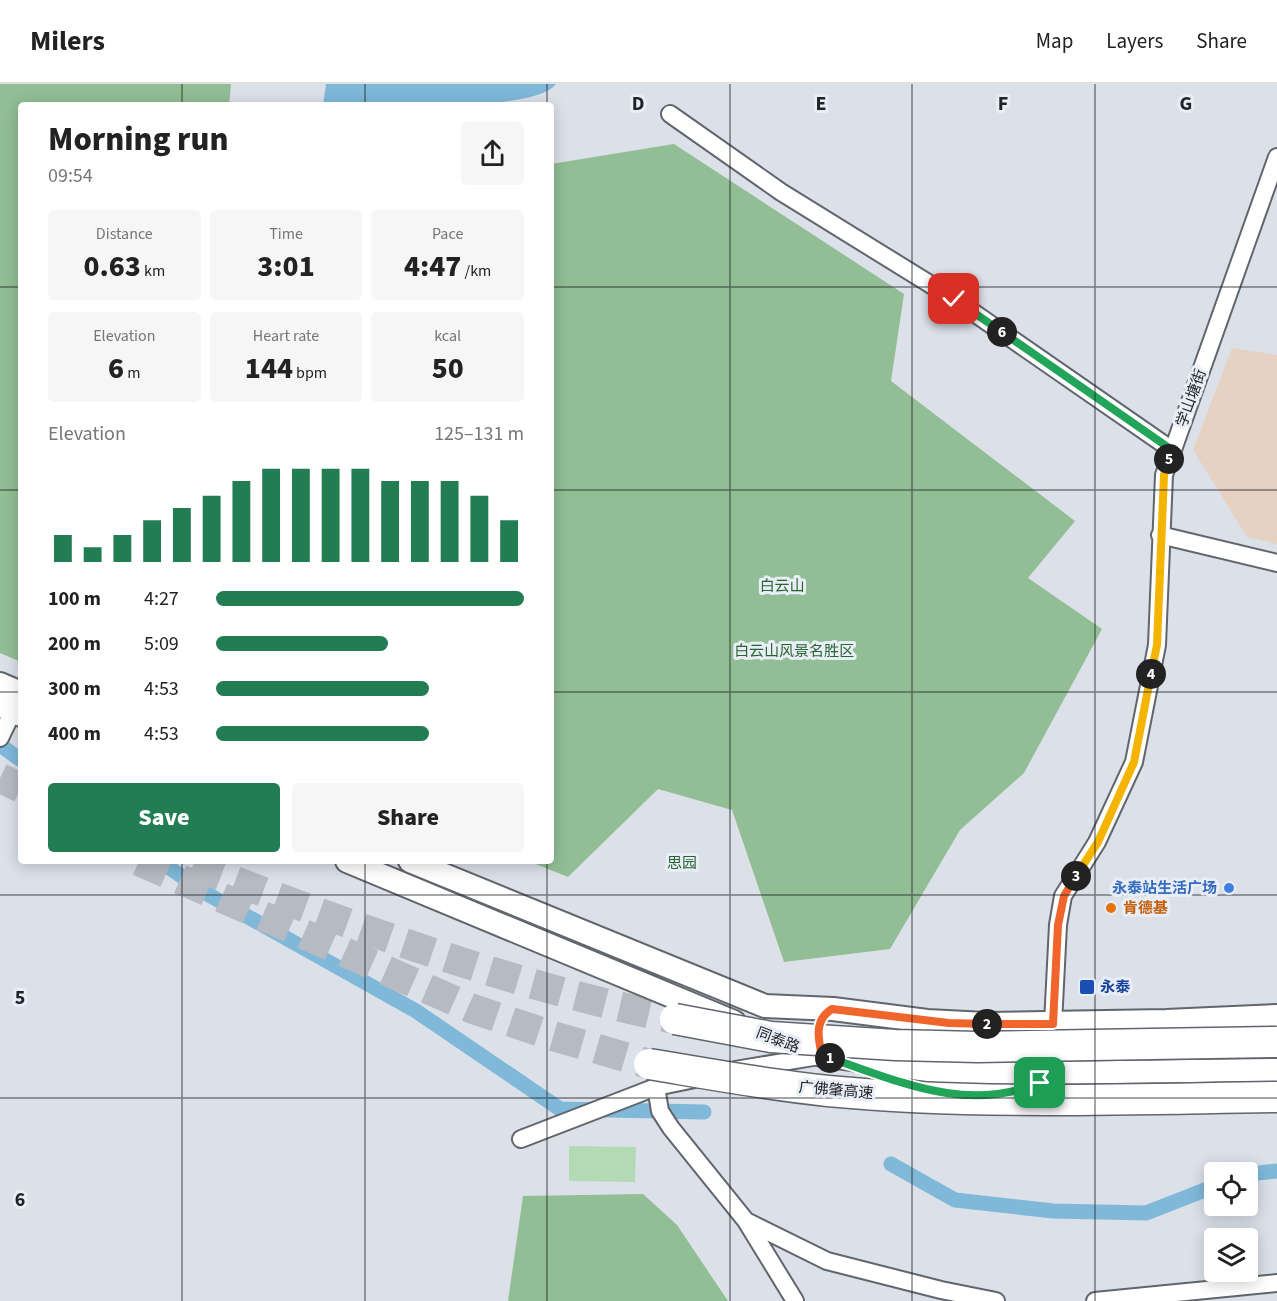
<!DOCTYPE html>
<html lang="en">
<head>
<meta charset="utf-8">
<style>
	body { margin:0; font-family:"Source Sans 3","Noto Sans SC",sans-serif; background:#f6f6f6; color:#222; height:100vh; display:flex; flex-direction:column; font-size:22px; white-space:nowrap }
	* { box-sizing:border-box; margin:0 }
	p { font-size:20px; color:#767676 }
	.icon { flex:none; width:33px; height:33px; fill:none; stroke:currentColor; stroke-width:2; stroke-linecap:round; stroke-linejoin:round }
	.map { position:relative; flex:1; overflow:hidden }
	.panel { position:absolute; left:18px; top:18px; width:536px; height:762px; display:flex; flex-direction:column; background:#fff; border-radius:6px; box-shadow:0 3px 15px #0003 }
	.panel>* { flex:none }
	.controls { position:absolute; left:1204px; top:1078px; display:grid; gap:12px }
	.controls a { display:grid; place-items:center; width:54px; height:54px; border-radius:6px; background:#fff; box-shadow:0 3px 15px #0003; font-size:30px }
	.pin { position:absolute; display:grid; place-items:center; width:51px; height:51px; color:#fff; margin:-26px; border-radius:12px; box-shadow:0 3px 9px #0006 }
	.km { position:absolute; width:30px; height:30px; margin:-15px; border-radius:50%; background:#222; color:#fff; font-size:16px; line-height:30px; text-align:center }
	.round { display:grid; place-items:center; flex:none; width:63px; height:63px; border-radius:6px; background:#f6f6f6 }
	.head { display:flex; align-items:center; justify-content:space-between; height:102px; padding:0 30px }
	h1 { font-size:33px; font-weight:800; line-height:45px }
	.metrics { display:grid; grid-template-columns:repeat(3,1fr); gap:9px; height:102px; padding:6px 30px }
	.metrics div { display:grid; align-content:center; border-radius:6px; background:#f6f6f6; text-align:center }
	.metrics b { font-size:30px; font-weight:800 }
	.metrics small { font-size:16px; font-weight:400 }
	.metrics p { font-size:16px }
	.chart { height:168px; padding:12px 30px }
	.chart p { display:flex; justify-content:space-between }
	.chart svg { width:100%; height:108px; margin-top:6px; stroke:#227d53; stroke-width:6 }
	.cta { display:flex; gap:12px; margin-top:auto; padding:12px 30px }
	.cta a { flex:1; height:69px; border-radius:6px; background:#227d53; color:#fff; font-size:24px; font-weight:800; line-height:69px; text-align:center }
	.cta a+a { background:#f6f6f6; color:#222 }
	ul { padding:0 30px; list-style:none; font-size:20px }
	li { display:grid; grid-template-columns:96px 72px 1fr; align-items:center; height:45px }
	li i { height:15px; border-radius:8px; background:#227d53 }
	header { display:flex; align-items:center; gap:36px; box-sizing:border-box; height:84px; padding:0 30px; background:#fff; border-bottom:2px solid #e0e0e0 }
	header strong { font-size:28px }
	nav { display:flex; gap:33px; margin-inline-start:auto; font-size:21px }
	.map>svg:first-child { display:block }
	.industrial { fill:#e5d2c3 }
	.green { fill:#b3dab5 }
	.forest { fill:#91be94 }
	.water { fill:#7fb8d9 }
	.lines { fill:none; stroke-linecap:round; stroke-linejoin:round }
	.canal { stroke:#7fb8d9; stroke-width:15 }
	.highway-tunnel { stroke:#b6bac2; stroke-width:30; stroke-dasharray:30 15; stroke-linecap:butt }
	.street-casing { stroke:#61656d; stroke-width:20 }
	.secondary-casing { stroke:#61656d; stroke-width:26 }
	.street { stroke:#fff; stroke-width:16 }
	.secondary { stroke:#fff; stroke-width:22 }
	.highway-bridge-casing { stroke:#61656d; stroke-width:33; stroke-linecap:butt }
	.highway-bridge { stroke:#fff; stroke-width:30 }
	.split-1-casing { stroke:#fff; stroke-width:12 }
	.split-2-casing { stroke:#fff; stroke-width:12 }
	.split-3-casing { stroke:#fff; stroke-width:12 }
	.split-4-casing { stroke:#fff; stroke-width:12 }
	.split-5-casing { stroke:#fff; stroke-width:12 }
	.split-6-casing { stroke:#fff; stroke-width:12 }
	.split-7-casing { stroke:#fff; stroke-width:12 }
	.split-1 { stroke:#22a559; stroke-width:8 }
	.split-2 { stroke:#f0652b; stroke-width:8 }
	.split-3 { stroke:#f0652b; stroke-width:8 }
	.split-4 { stroke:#f5b400; stroke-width:8 }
	.split-5 { stroke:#f5b400; stroke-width:8 }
	.split-6 { stroke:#22a559; stroke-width:8 }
	.split-7 { stroke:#22a559; stroke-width:8 }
	.grid { fill:none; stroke:#212326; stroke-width:1.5; stroke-opacity:0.55 }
	.shop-dot { fill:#3f7fe0; stroke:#e8edf7; stroke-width:2 }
	.food-dot { fill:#e8710a; stroke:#e8edf7; stroke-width:2 }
	.transit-dot { fill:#1a4fb4; stroke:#e8edf7; stroke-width:2 }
	.labels { text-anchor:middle; stroke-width:6; stroke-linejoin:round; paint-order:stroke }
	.street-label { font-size:15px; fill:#212326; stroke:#e8edf7 }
	.park-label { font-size:15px; fill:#276530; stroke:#e8edf7 }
	.shop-label { font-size:15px; font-weight:bold; fill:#366cbe; stroke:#e8edf7; text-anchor:end }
	.food-label { font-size:15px; font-weight:bold; fill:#c56008; stroke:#e8edf7; text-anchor:start }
	.transit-label { font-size:15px; font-weight:bold; fill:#164399; stroke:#e8edf7; text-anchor:start }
	.grid-label { font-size:20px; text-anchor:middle; font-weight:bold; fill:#212326; stroke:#e8edf7; stroke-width:6; stroke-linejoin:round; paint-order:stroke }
</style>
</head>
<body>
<header>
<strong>Milers</strong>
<nav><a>Map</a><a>Layers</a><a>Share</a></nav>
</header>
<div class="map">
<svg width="1277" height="1217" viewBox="0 0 1277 1217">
	<rect width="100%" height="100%" fill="#dbe0e9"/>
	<!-- industrial -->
	<path class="industrial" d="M 1232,264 L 1277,271 L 1277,460 L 1247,453 L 1193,366 Z"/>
	<!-- green -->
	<path class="green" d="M 569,1062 L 636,1063 L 635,1098 L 569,1097 Z"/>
	<!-- forest -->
	<path class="forest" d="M 0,0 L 231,0 L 229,21 L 21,21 L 21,578 L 0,569 Z
		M 674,60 L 904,210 L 891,297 L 1075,437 L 1028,494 L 1102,545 L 1024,689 L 960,746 L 890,865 L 784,878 L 732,726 L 658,705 L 568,793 L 528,777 L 550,777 L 551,80 Z
		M 643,1110 L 677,1141 L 728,1217 L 508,1217 L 523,1112 Z"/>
	<!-- water -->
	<path class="water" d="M 326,0 L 556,0 C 534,30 364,21 323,21 Z"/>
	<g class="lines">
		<!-- canal -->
		<path class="canal" d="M 0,661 L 21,676
			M 160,777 L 202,807 L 416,927 L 560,1025 L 704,1028
			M 891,1080 L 955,1116 L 1053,1127 L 1146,1129 L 1215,1102
			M 1248,1090 L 1277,1087"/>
		<!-- highway-tunnel -->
		<path class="highway-tunnel" d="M 0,694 L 21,704
			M 139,777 L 473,925 L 553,952 L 649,980
			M 193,781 C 355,843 505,900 675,935"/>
		<defs>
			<path id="street" d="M 670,30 L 781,108 L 954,215 L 1172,366
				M 1160,451 L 1277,479
				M 0,654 L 13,627
				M 1053,940 L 1058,841 L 1063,812 L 1097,758 L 1134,678 L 1157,561 L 1164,391 L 1277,73
				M 735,986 L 819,972
				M 656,1003 L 660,1027 L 671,1044 L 746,1137 L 795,1217
				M 521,1055 L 656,1003 L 695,995
				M 746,1137 L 827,1177 L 941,1206 L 996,1217
				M 1095,1217 L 1277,1199"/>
			<path id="secondary" d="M 0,600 L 21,609
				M 0,621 L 21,631
				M 347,777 L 734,938
				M 410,777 L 765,922 L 833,925 L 927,937 L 986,940 L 1166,937 L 1277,932
				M 792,962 L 822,971 L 956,990 L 1277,986"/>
		</defs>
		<!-- street casing -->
		<use href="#street" class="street-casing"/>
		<!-- secondary casing -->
		<use href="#secondary" class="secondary-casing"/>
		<!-- street -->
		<use href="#street" class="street"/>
		<!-- secondary -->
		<use href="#secondary" class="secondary"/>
		<defs>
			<path id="highway-bridge" d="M 675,935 L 771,953 L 895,961 L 978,963 L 1277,958
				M 649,980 C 709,990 768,1001 828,1007 C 977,1021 1128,1015 1277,1013"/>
		</defs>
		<!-- highway-bridge casing -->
		<use href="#highway-bridge" class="highway-bridge-casing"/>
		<!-- highway-bridge -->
		<use href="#highway-bridge" class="highway-bridge"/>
	</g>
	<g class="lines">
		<defs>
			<path id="split-1" d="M 830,974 C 901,998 966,1029 1040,999"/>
			<path id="split-2" d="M 830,974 L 822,972 C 818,954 814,936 832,925 L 949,939 L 987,940"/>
			<path id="split-3" d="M 987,940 L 1053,940 L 1058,841 L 1064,812 L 1076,792"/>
			<path id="split-4" d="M 1076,792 L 1098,758 L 1134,678 L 1151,590"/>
			<path id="split-5" d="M 1151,590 L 1157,561 L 1164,391 L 1169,375"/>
			<path id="split-6" d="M 1002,248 L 1172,366 L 1169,375"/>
			<path id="split-7" d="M 954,215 L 1002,248"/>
		</defs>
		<!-- split-1 casing -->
		<use href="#split-1" class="split-1-casing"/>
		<!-- split-2 casing -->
		<use href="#split-2" class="split-2-casing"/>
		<!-- split-3 casing -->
		<use href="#split-3" class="split-3-casing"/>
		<!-- split-4 casing -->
		<use href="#split-4" class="split-4-casing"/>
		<!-- split-5 casing -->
		<use href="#split-5" class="split-5-casing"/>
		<!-- split-6 casing -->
		<use href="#split-6" class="split-6-casing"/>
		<!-- split-7 casing -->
		<use href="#split-7" class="split-7-casing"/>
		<!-- split-1 -->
		<use href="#split-1" class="split-1"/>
		<!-- split-2 -->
		<use href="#split-2" class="split-2"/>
		<!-- split-3 -->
		<use href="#split-3" class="split-3"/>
		<!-- split-4 -->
		<use href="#split-4" class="split-4"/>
		<!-- split-5 -->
		<use href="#split-5" class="split-5"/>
		<!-- split-6 -->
		<use href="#split-6" class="split-6"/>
		<!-- split-7 -->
		<use href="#split-7" class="split-7"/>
	</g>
	<!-- grid -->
	<path class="grid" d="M 182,0 L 182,21M 365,0 L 365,21M 547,0 L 547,21M 730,0 L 730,1217M 912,0 L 912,1217M 1095,0 L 1095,1217M 0,203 L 21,203M 550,203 L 1277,203M 0,406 L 21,406M 550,406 L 1277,406M 0,608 L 21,608M 550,608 L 1277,608M 182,777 L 182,1217M 365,777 L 365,1217M 547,777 L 547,1217M 0,811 L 1277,811M 0,1014 L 1277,1014"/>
	<!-- markers -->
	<circle class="shop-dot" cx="1229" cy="804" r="6"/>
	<circle class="food-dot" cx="1111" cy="824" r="6"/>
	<rect class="transit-dot" x="1079" y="895" width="16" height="16" rx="3"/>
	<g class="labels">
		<!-- street labels -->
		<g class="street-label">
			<text transform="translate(1191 314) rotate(-70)" y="5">学山塘街</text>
			<text transform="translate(778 956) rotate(21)" y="5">同泰路</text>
			<text transform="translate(836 1006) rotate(5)" y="5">广佛肇高速</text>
		</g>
		<!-- park labels -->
		<g class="park-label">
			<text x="782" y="507">白云山</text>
			<text x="794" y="572">白云山风景名胜区</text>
			<text x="682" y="784">思园</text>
		</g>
		<!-- shop labels -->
		<g class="shop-label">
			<text x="1217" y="809">永泰站生活广场</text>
		</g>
		<!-- food labels -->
		<g class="food-label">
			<text x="1123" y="829">肯德基</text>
		</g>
		<!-- transit labels -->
		<g class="transit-label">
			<text x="1100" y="908">永泰</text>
		</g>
	</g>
	<g class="grid-label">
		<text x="638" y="26">D</text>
		<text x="821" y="26">E</text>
		<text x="1003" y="26">F</text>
		<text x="1186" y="26">G</text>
		<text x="20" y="920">5</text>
		<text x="20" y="1122">6</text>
	</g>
</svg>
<div class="controls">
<a><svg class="icon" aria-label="locate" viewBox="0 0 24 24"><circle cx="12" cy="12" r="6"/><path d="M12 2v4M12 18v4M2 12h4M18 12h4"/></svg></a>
<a><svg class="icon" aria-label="layers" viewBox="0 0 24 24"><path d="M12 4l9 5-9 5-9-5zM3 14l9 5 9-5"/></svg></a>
</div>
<div class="pin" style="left:1040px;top:999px;background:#1e9e55"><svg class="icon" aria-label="arrive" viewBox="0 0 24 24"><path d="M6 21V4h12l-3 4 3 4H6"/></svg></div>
<div class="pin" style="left:954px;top:215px;background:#d93025"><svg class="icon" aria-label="check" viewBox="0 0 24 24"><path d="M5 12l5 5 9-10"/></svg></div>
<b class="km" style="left:830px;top:974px">1</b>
<b class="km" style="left:987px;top:940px">2</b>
<b class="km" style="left:1076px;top:792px">3</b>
<b class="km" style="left:1151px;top:590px">4</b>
<b class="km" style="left:1169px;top:375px">5</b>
<b class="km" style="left:1002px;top:248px">6</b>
<section class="panel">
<div class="head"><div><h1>Morning run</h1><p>09:54</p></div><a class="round"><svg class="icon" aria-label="share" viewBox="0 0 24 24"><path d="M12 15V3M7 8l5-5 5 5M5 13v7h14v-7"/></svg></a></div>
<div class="metrics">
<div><p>Distance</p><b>0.63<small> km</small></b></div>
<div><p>Time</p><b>3:01</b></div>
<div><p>Pace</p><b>4:47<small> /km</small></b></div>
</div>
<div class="metrics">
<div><p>Elevation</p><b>6<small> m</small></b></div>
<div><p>Heart rate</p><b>144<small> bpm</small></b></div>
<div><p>kcal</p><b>50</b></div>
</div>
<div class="chart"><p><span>Elevation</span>125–131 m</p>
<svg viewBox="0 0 160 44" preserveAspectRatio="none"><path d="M5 44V33M15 44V38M25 44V33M35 44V27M45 44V22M55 44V17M65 44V11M75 44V6M85 44V6M95 44V6M105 44V6M115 44V11M125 44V11M135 44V11M145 44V17M155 44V27"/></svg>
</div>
<ul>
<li><b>100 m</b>4:27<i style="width:100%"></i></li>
<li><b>200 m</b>5:09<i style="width:56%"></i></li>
<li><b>300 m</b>4:53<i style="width:69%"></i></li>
<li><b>400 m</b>4:53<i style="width:69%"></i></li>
</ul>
<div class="cta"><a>Save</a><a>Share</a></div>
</section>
</div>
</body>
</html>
